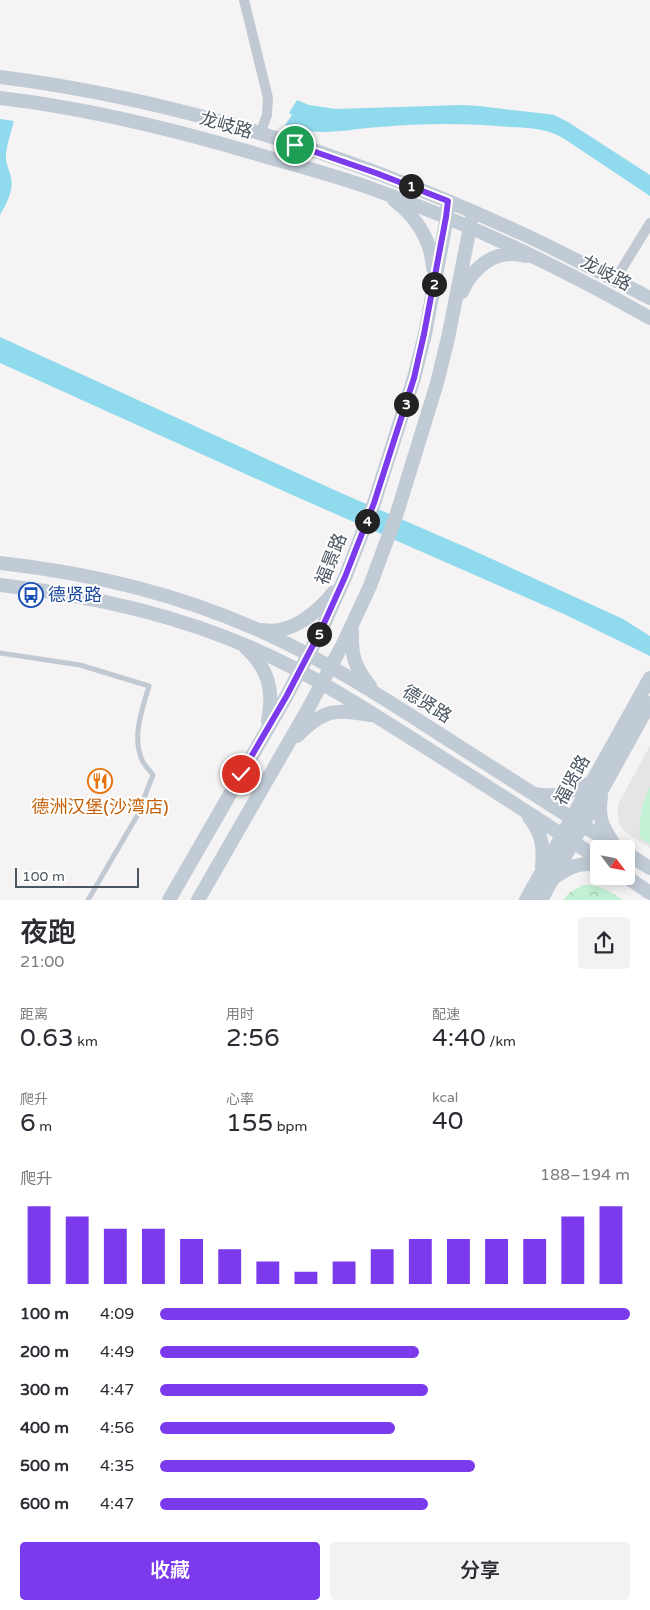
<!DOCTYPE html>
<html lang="zh">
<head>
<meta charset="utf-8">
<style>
	body { margin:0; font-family:"Varela Round","Noto Sans SC",sans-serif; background:#f2f2f3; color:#2b2b33; height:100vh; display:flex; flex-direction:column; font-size:19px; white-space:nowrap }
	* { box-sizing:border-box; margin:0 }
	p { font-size:16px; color:#7c7c81 }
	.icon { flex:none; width:28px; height:28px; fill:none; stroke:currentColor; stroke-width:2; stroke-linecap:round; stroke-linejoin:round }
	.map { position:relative; height:900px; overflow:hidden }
	.drawer { display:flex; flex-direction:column; background:#fff; flex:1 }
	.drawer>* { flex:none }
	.needle { width:32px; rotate:122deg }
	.tools { position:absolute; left:590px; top:840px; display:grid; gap:10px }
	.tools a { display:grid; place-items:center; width:45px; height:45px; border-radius:5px; background:#fff; box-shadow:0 2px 12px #0003; font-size:25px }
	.scale { position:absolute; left:15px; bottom:12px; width:124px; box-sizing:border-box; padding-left:5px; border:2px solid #4a5661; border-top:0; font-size:14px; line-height:18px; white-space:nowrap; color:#4a5661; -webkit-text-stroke:4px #fff; paint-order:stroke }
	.pin { position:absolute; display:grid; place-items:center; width:42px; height:42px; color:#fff; margin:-21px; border:2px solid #fff; border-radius:50%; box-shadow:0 1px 5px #0007 }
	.km { position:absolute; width:25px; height:25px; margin:-12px; border-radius:50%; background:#222; color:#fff; font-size:14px; line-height:25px; text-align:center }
	.round { display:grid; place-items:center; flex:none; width:52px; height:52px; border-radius:5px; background:#f2f2f3 }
	.head { display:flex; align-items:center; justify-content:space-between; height:85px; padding:0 20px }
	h1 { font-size:28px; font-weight:600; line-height:38px }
	.metrics { display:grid; grid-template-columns:repeat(3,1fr); gap:8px; height:85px; padding:5px 20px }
	.metrics div { display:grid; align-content:center }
	.metrics b { font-size:25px; font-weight:600 }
	.metrics small { font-size:14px; font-weight:400 }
	.metrics p { font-size:14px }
	.chart { height:140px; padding:10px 20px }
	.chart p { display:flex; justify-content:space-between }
	.chart svg { width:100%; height:90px; margin-top:5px; stroke:#7c3aed; stroke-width:6 }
	.cta { display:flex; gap:10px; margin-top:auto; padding:10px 20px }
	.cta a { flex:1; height:58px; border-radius:5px; background:#7c3aed; color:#fff; font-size:20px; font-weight:600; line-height:58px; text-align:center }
	.cta a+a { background:#f2f2f3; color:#2b2b33 }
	ul { padding:0 20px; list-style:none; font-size:16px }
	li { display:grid; grid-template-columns:80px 60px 1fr; align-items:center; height:38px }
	li i { height:12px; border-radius:6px; background:#7c3aed }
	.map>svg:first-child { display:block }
	.education { fill:#e6e4e5 }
	.forest { fill:url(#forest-crowns) }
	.pitch { fill:#c3f1d5 }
	.water { fill:#90daee }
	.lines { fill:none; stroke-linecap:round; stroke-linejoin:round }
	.lane { stroke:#c1cad2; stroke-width:5 }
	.street { stroke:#c1cad2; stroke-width:10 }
	.secondary { stroke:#c1cbd6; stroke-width:14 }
	.route-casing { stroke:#fff; stroke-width:10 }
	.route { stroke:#7c3aed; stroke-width:6 }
	.labels { text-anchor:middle; stroke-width:4; stroke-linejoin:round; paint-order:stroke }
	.street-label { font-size:18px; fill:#4a5661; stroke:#fff }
	.transit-label { font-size:18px; fill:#164399; stroke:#fff; text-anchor:start }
	.food-label { font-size:18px; fill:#c56008; stroke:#fff }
</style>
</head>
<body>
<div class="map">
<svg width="650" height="900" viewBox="0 0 650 900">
	<defs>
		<pattern id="forest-crowns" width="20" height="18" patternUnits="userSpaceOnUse" patternTransform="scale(1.25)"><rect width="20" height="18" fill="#c3f1d5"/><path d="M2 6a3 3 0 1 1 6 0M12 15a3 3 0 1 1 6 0" fill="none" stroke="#a0c6b0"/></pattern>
	</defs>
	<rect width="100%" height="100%" fill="#f5f3f3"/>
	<!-- education -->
	<path class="education" d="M 650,746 L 650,848 L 625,832 L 620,826 L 618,814 L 618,804 Z"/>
	<!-- forest -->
	<path class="forest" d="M 583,885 C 599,884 611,892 623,900 L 563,900 L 569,893 Z"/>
	<!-- pitch -->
	<path class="pitch" d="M 650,787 L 650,844 L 640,838 C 639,820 641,803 650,787 Z"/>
	<!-- water -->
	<path class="water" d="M 297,100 L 309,105 L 336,109 L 462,105 L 479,106 L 547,114 L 554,115 L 568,122 L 650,175 L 650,196 L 563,138 C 546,128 529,128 511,127 C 467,123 423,123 380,127 C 347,129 317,138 285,125 L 292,115 L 289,113 Z
		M 0,119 L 14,121 C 11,132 7,144 6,155 C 5,164 10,170 11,178 C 14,190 6,205 0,215 Z
		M 0,337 L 341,493 L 470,549 L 623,619 L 650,636 L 650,656 L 566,615 L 290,494 L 0,363 Z"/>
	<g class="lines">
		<!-- lane -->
		<path class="lane" d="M 0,653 L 80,665 L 149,686 C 142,710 131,738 143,762 C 146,767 150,771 153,775 L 137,816 L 88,900"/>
		<!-- street -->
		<path class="street" d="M 244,0 L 268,98 L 267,115 L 260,134
			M 615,280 L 650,223"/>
		<!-- secondary -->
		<path class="secondary" d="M 0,77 C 182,100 359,158 525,235 C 568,255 609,277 650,298
			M 0,98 C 86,108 168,128 250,152 C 290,164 331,174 370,188 C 467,222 560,267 650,318
			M 394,200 C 416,217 431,238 433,268
			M 462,292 C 473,266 497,248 526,256
			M 0,563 C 91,573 182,595 265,633 C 326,661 382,697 438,733 C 499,772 559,810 620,849
			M 0,585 C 87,595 176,614 256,650 C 311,674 360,706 411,738 C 474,778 537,818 599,859
			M 262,630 C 291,635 317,613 334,592
			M 352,630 C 351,654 354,667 370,686
			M 246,648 C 269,669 274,691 268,721
			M 297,736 C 324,709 334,709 370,715
			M 536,794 C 556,798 574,792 592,782
			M 601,796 C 598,817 601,824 612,841
			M 529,817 C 542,833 544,847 542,867
			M 626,853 L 650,868
			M 625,876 L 650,893
			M 555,877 C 570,866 580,863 599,864
			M 169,900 L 286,697 L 321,631 L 346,575 L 374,503 L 414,378 L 425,334 L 447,217 L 448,201
			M 198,900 L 308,709 L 344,642 L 370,586 L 397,513 L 437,383 L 448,338 L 473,212
			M 526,900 L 650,678
			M 541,900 L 650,703"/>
	</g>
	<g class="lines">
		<defs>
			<path id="route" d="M 241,774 L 286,697 L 321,630 L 345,577 L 374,503 L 414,378 L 424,334 L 446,217 L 448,201 L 376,173 L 295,145"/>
		</defs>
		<!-- route casing -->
		<use href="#route" class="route-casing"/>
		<!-- route -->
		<use href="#route" class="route"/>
	</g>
	<!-- icons -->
	<defs>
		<symbol id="bus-ring" viewBox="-11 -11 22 22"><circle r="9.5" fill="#fff" stroke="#1a4fb4" stroke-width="1.5"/><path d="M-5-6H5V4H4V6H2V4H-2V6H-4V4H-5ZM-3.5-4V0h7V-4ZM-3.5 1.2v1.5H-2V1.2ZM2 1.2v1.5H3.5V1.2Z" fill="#1a4fb4"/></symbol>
		<symbol id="restaurant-ring" viewBox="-11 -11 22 22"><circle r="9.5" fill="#fff" stroke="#e8710a" stroke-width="1.5"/><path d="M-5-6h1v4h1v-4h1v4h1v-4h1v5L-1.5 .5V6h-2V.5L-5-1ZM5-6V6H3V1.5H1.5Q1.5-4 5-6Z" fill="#e8710a"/></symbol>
	</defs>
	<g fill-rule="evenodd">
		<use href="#bus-ring" x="17" y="581" width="28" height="28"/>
		<use href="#restaurant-ring" x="86" y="767" width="28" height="28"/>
	</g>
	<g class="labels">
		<!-- street labels -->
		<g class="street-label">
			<text transform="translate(226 125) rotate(16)" y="6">龙岐路</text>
			<text transform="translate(606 273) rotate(28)" y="6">龙岐路</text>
			<text transform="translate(331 559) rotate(-68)" y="6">福景路</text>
			<text transform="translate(427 704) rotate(32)" y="6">德贤路</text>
			<text transform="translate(572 780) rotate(-61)" y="6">福贤路</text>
		</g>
		<!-- transit labels -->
		<g class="transit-label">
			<text x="48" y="601">德贤路</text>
		</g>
		<!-- food labels -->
		<g class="food-label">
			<text x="100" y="813">德洲汉堡(沙湾店)</text>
		</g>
	</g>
</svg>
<div class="tools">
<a><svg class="needle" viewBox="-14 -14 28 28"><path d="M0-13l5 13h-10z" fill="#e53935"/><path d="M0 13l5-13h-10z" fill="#7c7c81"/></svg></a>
</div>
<div class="scale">100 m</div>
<div class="pin" style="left:295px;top:145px;background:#1e9e55"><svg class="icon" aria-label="arrive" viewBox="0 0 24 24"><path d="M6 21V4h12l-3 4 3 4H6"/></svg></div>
<div class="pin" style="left:241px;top:774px;background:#d93025"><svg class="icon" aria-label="check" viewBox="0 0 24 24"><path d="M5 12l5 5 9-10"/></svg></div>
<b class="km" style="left:411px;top:186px">1</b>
<b class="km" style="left:434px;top:284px">2</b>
<b class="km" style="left:406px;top:404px">3</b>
<b class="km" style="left:367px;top:521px">4</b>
<b class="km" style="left:319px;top:634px">5</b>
</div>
<section class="drawer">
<div class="head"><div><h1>夜跑</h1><p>21:00</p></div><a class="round"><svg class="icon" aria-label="share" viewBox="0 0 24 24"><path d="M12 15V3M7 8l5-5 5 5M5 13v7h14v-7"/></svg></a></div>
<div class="metrics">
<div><p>距离</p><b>0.63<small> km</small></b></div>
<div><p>用时</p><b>2:56</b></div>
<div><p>配速</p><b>4:40<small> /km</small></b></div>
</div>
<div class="metrics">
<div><p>爬升</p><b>6<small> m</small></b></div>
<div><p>心率</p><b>155<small> bpm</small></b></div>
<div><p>kcal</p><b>40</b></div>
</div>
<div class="chart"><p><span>爬升</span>188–194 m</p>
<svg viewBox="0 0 160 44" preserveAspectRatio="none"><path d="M5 44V6M15 44V11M25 44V17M35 44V17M45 44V22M55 44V27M65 44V33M75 44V38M85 44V33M95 44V27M105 44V22M115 44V22M125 44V22M135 44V22M145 44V11M155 44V6"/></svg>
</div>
<ul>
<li><b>100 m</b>4:09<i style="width:100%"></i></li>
<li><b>200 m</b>4:49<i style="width:55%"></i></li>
<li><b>300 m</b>4:47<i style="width:57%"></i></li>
<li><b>400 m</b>4:56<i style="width:50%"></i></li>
<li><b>500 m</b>4:35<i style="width:67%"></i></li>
<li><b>600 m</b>4:47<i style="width:57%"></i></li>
</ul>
<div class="cta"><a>收藏</a><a>分享</a></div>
</section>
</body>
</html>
